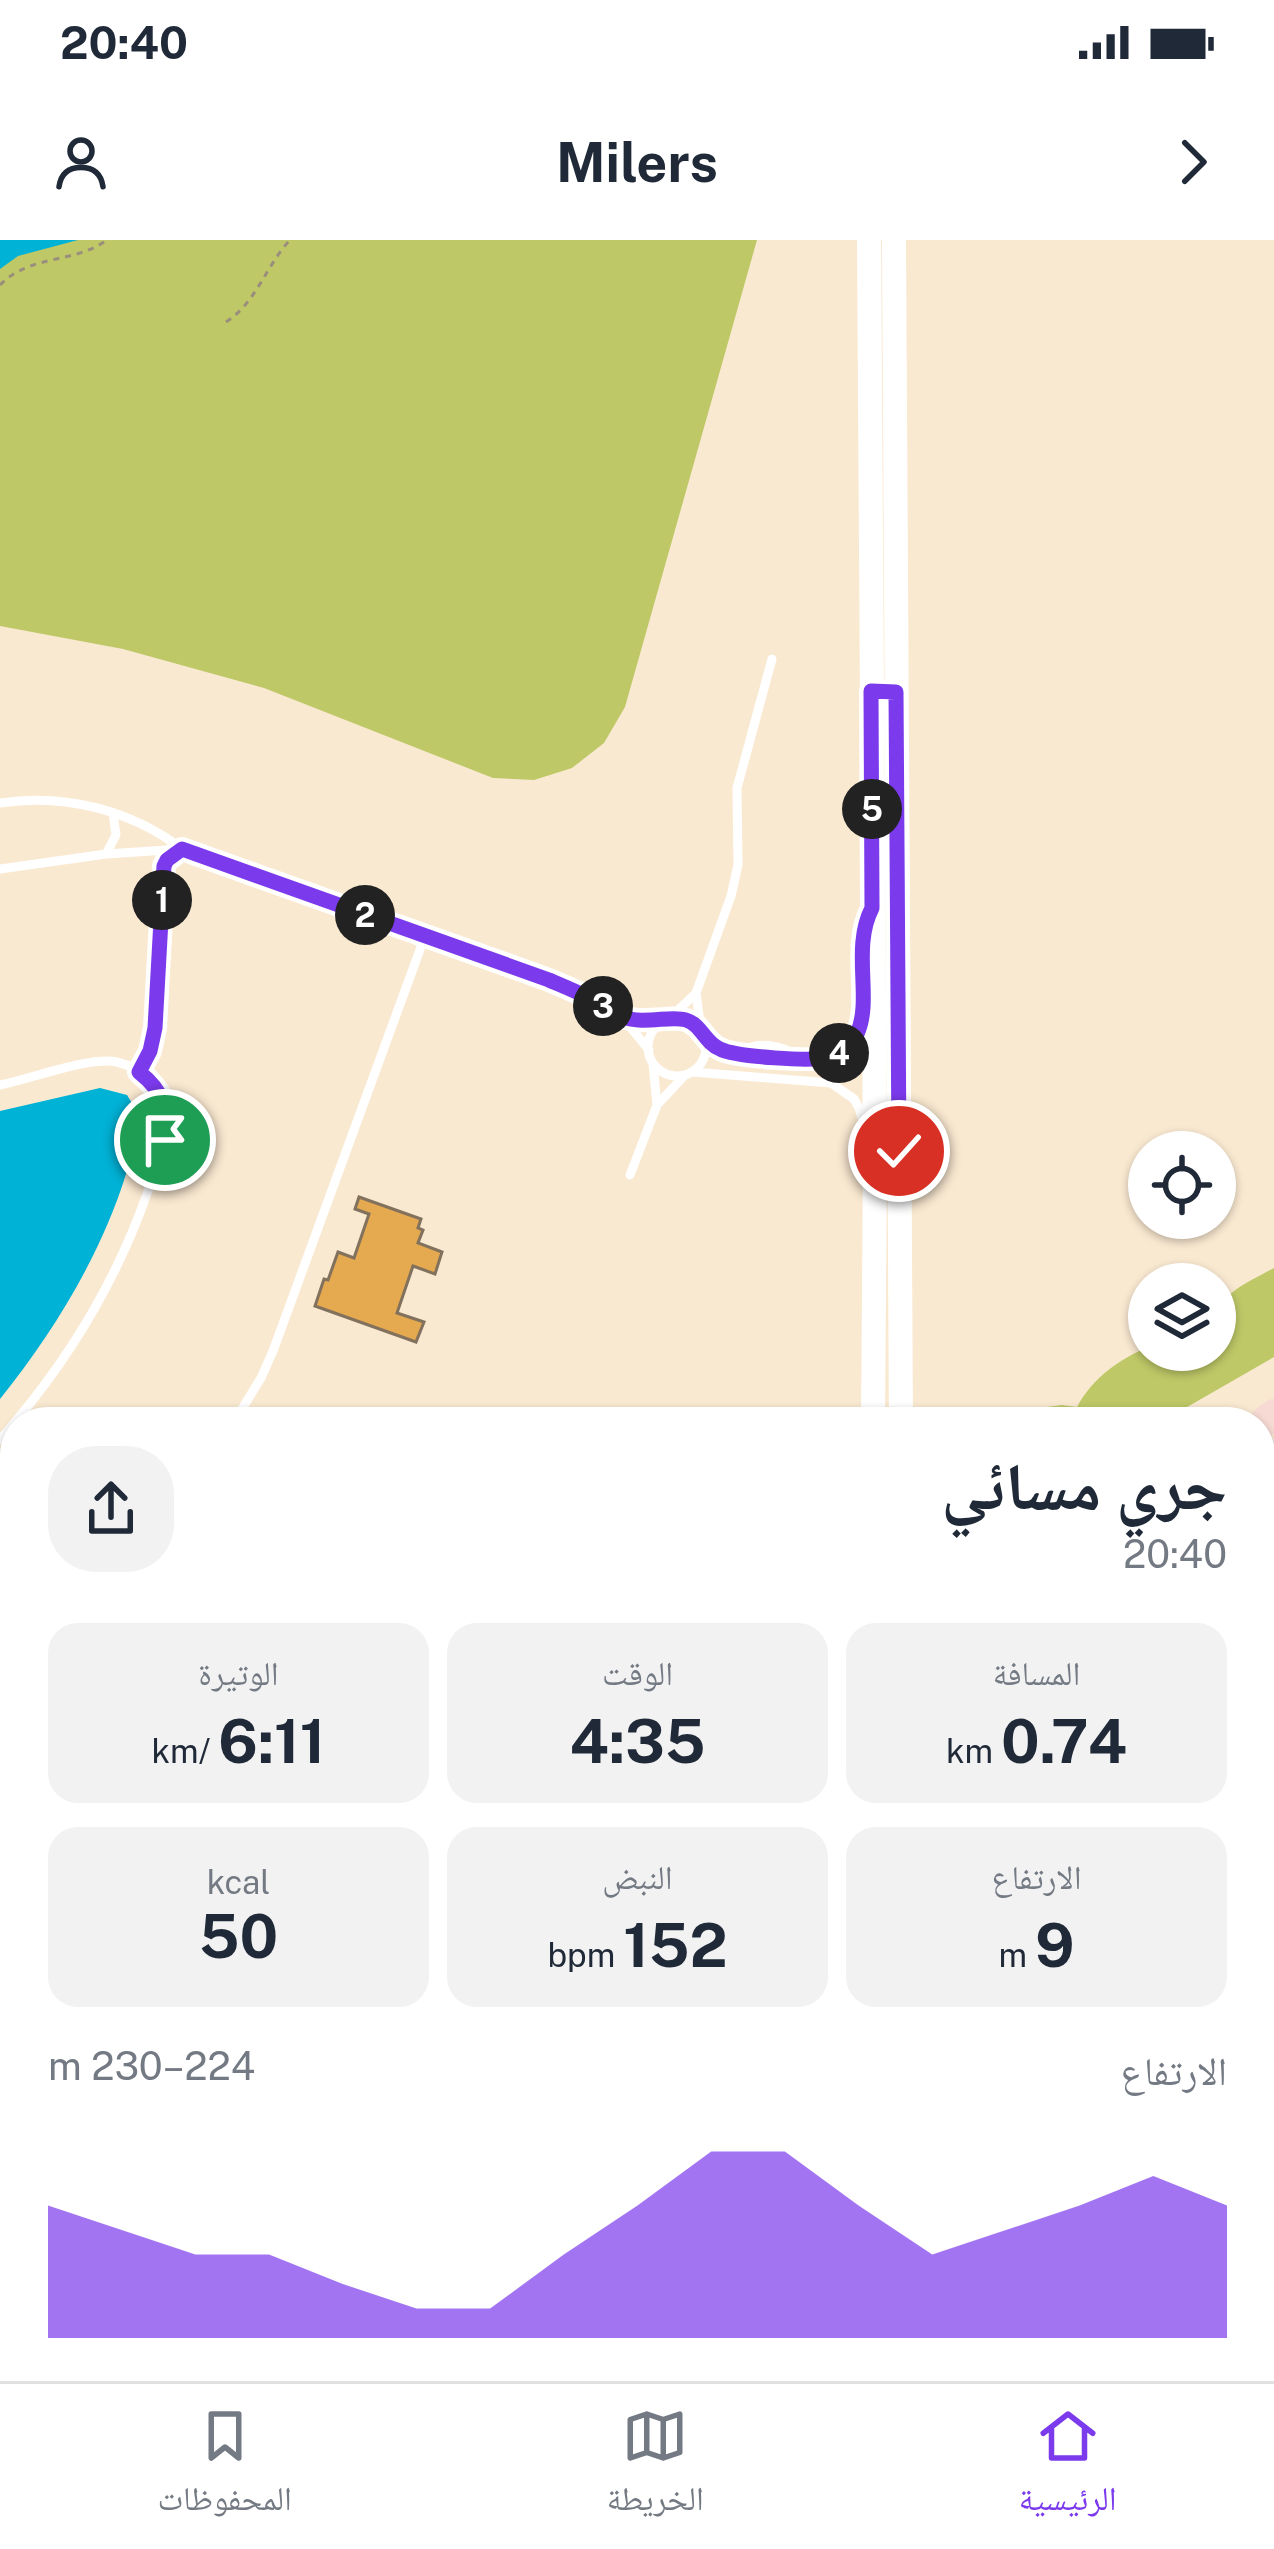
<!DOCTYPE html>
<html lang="ar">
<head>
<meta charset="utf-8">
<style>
	body { margin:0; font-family:"Public Sans","Noto Naskh Arabic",sans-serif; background:#f2f2f3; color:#1f2937; direction:rtl; height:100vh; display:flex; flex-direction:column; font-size:45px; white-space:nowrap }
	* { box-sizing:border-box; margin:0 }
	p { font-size:39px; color:#747a83 }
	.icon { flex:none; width:66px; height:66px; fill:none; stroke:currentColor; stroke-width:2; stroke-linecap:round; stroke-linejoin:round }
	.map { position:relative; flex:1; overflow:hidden; direction:ltr }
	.drawer { position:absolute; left:0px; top:1167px; width:1275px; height:975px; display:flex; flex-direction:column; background:#fff; border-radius:48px 48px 0 0; box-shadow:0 3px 9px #0004; direction:rtl }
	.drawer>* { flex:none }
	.controls { position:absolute; left:1128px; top:891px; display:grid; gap:24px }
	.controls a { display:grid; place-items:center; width:108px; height:108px; border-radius:50%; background:#fff; box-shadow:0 3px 9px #0004; font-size:60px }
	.pin { position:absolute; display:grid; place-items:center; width:102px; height:102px; color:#fff; margin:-51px; border:6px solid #fff; border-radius:50%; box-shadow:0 3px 12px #0007 }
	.km { position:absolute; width:60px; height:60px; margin:-30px; border-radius:50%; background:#222; color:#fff; font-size:33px; line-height:60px; text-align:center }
	.round { display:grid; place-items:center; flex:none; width:126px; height:126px; border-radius:48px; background:#f2f2f3 }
	.summary { display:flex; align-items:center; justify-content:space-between; height:204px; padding:0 48px }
	h1 { font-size:66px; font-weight:700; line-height:90px }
	.metrics { display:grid; grid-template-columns:repeat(3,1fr); gap:18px; height:204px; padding:12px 48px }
	.metrics div { display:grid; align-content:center; border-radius:30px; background:#f2f2f3; text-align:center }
	.metrics b { font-size:60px; font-weight:700 }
	.metrics small { font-size:33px; font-weight:400 }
	.metrics p { font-size:33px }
	.chart { height:336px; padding:24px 48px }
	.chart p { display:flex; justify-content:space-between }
	.chart svg { width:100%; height:216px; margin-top:12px; fill:#7c3aed; opacity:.7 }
	.status { display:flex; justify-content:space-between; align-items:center; height:84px; padding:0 60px; background:#fff; direction:ltr }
	.status svg { height:33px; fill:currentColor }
	header { display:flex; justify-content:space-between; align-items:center; height:156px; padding:0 48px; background:#fff; font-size:54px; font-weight:700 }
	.tab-bar { display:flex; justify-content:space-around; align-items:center; height:168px; border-top:3px solid #e0e1e3; background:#fff; font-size:33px; color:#747a83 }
	.tab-bar a { display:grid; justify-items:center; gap:6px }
	.tab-bar .on { color:#7c3aed }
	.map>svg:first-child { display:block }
	.green { fill:#bec867 }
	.water { fill:#00b2d6 }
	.building { fill:#e5a94f; stroke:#81715d; stroke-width:3 }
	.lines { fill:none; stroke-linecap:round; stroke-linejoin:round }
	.path { stroke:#9a8e7d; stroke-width:3; stroke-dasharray:6 6; stroke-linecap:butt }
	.service { stroke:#fff; stroke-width:9 }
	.minor { stroke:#fff; stroke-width:18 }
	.tertiary { stroke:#fff; stroke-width:24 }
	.secondary { stroke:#faece9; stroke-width:27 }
	.primary { stroke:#f6dad3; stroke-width:30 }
	.route-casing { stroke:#fff; stroke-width:24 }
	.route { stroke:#7c3aed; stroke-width:15 }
</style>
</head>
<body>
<div class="status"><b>20:40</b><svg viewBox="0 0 49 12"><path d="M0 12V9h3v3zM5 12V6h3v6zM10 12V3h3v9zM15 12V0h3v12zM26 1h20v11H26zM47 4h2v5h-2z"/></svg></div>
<header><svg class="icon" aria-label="forward" viewBox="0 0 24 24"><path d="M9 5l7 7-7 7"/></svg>Milers<svg class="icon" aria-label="person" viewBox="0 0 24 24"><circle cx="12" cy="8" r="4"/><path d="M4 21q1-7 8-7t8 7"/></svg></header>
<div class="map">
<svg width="1274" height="2141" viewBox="0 0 1274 2141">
	<rect width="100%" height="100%" fill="#fae9d1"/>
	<!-- green -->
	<path class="green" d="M 0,0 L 757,0 L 625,467 L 604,503 L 572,528 L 534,540 L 493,538 L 264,448 L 123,409 L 0,386 Z
		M 1274,1028 L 1274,1117 L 1161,1182 L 1018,1182 L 1020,1179 L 1045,1175 L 1047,1167 L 1062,1165 L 1077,1167 C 1094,1136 1118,1121 1149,1106 L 1149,1110 L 1215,1110 C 1215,1098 1212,1080 1217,1070 C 1227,1050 1256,1038 1274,1028 Z
		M 1274,1265 L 1274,1303 L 1270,1301 L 1263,1306 L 1274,1329 L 1274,1370 L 1260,1381 L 1260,1273 Z
		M 15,1949 L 15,2037 L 12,2052 L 0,2057 L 0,1958 Z"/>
	<!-- water -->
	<path class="water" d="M 0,0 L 78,0 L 18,16 L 0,29 Z
		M 100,848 L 127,855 C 132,863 137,870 138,880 C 140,898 132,917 126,934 C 101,1015 53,1093 0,1159 L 0,871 Z"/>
	<!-- building -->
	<path class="building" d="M 359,957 L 421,979 L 418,988 L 423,990 L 418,1003 L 442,1012 L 435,1034 L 413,1026 L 397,1073 L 424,1082 L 416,1102 L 315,1066 L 324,1039 L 328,1040 L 338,1012 L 354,1018 L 369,974 L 355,969 Z"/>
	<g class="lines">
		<!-- path -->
		<path class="path" d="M 0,45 C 30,14 74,24 107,0
			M 226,82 C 257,62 265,27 290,0"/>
		<!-- service -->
		<path class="service" d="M 0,563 C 64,553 131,570 182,609 L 569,749 L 622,777 L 649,810
			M 106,614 L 116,595 L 113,573
			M 0,629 L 106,614 L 182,609
			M 696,753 L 701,790
			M 622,777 L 664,781
			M648 807a29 29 0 1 1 58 0a29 29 0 1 1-58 0Z
			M 668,780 L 696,753 L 731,656 L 738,625 L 737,548 L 772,419
			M 705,799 C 727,816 751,815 777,816 C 793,817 810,820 825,817 C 875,809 861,737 862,701
			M 738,814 C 754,801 781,803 797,817
			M 653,824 L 657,865
			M 139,832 L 150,811 L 156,787 L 164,626 L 167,620 L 182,609
			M 693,832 L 831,843 L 854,859 L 859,868 L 865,888
			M 0,845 C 30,839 91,816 117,822 C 143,828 168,852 167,881 C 167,904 156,929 148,951 C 118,1037 73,1113 15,1182
			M 630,935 L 657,865 L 684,836
			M 234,1182 L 261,1138 L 273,1111 L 425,696
			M 0,1200 L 15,1182
			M 0,1806 L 15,1798
			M 0,1878 L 15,1870"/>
		<!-- minor -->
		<path class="minor" d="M 804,2141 L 825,2127
			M 860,2141 L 868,2127"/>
		<!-- tertiary -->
		<path class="tertiary" d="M 869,0 L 875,923 L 873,1182
			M 894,0 L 901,1182
			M 0,2081 L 15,2071
			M 0,2124 L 15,2111
			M 655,2127 L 680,2141
			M 723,2127 L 754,2141"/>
		<!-- secondary -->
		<path class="secondary" d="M 1260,1220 L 1274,1212
			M 0,1898 L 15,1889
			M 0,1938 L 15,1930"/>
		<!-- primary -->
		<path class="primary" d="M 1264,1182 L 1274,1174"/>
	</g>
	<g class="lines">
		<defs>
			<path id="route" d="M 165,900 C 170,870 163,851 139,832 L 150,811 L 155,788 L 164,626 L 167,620 L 182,609 L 549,740 C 563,746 578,752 591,759 C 602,764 612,773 623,777 C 644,785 671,775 686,780 C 702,785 704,802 720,809 C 736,817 813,822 830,817 C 841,814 852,804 857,794 C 873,759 851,709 872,668 L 871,451 L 896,452 L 899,911"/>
		</defs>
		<!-- route casing -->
		<use href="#route" class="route-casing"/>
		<!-- route -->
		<use href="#route" class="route"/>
	</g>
</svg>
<div class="controls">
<a><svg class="icon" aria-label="locate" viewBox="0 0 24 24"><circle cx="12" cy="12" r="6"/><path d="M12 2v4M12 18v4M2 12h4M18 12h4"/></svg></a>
<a><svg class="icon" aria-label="layers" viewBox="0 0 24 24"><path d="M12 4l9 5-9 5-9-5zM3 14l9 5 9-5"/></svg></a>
</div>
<div class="pin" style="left:165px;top:900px;background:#1e9e55"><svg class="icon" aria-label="arrive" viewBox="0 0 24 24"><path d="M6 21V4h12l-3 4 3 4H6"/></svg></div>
<div class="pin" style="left:899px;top:911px;background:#d93025"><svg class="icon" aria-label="check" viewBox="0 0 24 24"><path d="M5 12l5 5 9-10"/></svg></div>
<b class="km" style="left:162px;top:660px">1</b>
<b class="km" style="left:365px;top:675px">2</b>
<b class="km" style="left:603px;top:766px">3</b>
<b class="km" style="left:839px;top:813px">4</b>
<b class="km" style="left:872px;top:569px">5</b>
<section class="drawer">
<div class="summary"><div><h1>جري مسائي</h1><p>20:40</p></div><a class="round"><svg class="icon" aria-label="share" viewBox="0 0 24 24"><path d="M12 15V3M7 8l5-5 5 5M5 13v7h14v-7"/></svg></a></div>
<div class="metrics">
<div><p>المسافة</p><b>0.74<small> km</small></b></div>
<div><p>الوقت</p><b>4:35</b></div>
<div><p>الوتيرة</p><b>6:11<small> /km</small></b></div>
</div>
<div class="metrics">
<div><p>الارتفاع</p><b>9<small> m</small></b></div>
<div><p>النبض</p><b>152<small> bpm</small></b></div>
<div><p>kcal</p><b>50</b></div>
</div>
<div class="chart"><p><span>الارتفاع</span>224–230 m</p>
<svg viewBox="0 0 160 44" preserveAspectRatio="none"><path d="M0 44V17L10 22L20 27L30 27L40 33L50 38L60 38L70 27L80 17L90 6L100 6L110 17L120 27L130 22L140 17L150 11L160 17V44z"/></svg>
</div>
</section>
</div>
<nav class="tab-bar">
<a class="on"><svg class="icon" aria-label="home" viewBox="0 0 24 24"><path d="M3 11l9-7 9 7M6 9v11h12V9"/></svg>الرئيسية</a>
<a><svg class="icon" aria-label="map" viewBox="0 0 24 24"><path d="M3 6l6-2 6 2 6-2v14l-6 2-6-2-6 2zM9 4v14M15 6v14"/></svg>الخريطة</a>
<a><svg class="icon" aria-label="saved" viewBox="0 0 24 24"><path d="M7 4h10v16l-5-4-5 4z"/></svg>المحفوظات</a>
</nav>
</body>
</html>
